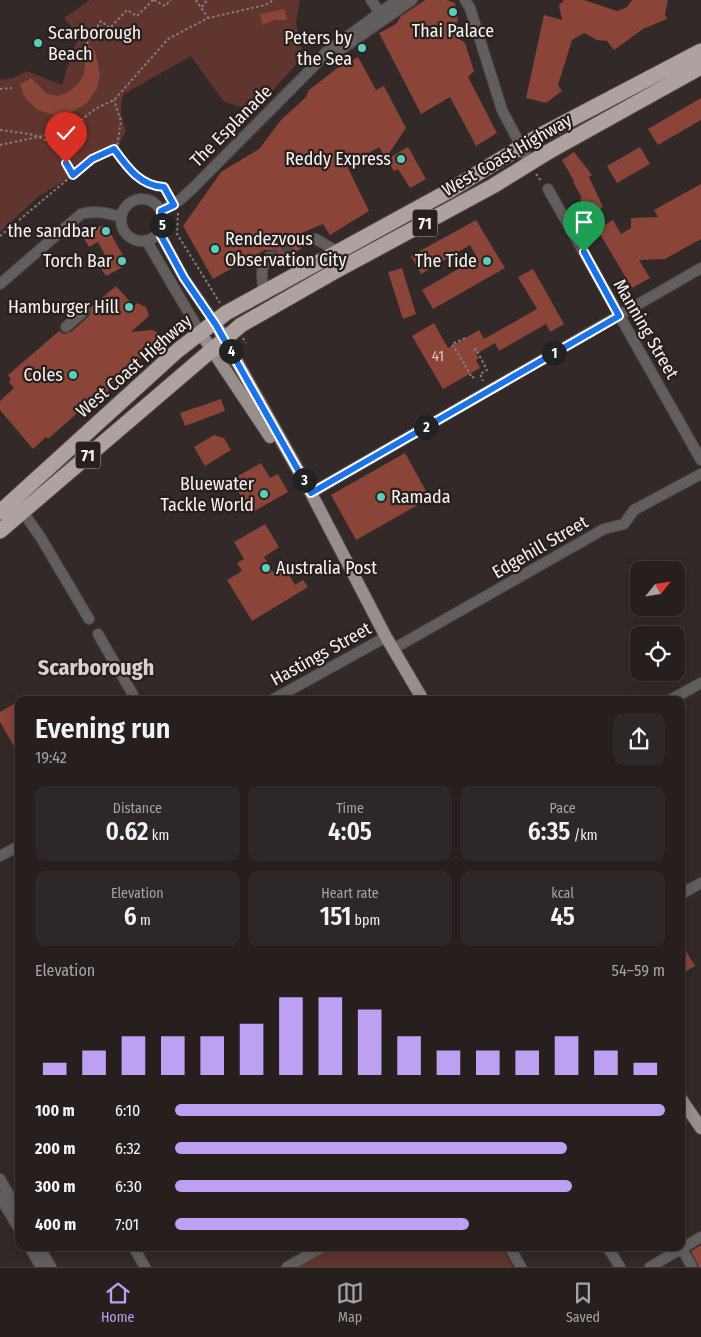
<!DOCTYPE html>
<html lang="en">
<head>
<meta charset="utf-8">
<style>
	body { margin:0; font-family:"Fira Sans Condensed",sans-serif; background:#2e2727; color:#f1f3f6; height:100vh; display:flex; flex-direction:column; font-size:19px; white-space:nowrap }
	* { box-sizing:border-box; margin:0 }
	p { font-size:16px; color:#a4a2a4 }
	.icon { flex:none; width:28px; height:28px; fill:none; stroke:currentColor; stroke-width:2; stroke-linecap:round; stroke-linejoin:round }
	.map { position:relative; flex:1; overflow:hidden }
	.sheet { position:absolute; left:15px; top:696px; width:670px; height:555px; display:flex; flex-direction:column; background:#261f1e; border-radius:10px; box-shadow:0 2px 12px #0003,0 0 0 1px #423d3c }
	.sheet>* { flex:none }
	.needle { width:32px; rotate:60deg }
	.controls { position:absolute; left:630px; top:561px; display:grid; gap:10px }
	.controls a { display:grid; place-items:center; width:55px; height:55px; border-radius:10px; background:#261f1e; box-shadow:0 2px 12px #0003,0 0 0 1px #423d3c; font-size:25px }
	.pin { position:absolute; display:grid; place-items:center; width:42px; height:42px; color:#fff; margin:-51px -21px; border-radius:50% 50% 50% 0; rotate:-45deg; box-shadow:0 0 5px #0007 }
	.pin .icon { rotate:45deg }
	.km { position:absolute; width:25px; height:25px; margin:-12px; border-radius:50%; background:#222; color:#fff; font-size:14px; line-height:25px; text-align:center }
	.round { display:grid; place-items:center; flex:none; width:52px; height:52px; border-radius:10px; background:#2e2727 }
	.summary { display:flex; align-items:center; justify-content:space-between; height:85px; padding:0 20px }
	h1 { font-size:28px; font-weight:600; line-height:38px }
	.metrics { display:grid; grid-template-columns:repeat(3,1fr); gap:8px; height:85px; padding:5px 20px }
	.metrics div { display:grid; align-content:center; border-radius:10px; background:#2e2727; text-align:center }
	.metrics b { font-size:25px; font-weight:600 }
	.metrics small { font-size:14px; font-weight:400 }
	.metrics p { font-size:14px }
	.chart { height:140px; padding:10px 20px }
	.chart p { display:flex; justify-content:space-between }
	.chart svg { width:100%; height:90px; margin-top:5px; stroke:#bca0f2; stroke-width:6 }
	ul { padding:0 20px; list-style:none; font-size:16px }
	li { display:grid; grid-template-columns:80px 60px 1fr; align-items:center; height:38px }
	li i { height:12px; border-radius:6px; background:#bca0f2 }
	.dock { display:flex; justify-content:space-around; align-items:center; height:70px; border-top:1px solid #423d3c; background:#261f1e; font-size:14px; color:#a4a2a4 }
	.dock a { display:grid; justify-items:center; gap:2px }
	.dock .active { color:#bca0f2 }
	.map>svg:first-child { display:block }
	.green { fill:#5f352d }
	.building { fill:#8a4438 }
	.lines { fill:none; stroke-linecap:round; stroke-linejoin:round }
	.minor-tunnel { stroke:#504746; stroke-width:10; stroke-dasharray:10 5; stroke-linecap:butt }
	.minor-casing { stroke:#4e4544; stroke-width:12 }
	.major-casing { stroke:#4e4544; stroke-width:14 }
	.highway-casing { stroke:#4e4544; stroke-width:17 }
	.path { stroke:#877e7d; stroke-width:2; stroke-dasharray:2.5 2.5; stroke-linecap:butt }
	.minor { stroke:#625e5d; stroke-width:10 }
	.major { stroke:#988e8c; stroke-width:12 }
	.highway { stroke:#ada29f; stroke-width:15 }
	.route-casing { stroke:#fff; stroke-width:10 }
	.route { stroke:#1a73e8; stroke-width:6 }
	.poi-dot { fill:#5bcebb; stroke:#28201e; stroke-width:2 }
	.labels { text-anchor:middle; stroke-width:4.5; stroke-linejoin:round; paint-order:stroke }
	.number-label { font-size:15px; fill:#ddc6c3 }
	.shield { fill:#28201e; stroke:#bab3b2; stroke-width:1 }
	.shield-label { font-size:16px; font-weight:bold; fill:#f9f2f1 }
	.poi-label { font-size:18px; fill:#f9f2f1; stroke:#28201e; text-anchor:end }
	.street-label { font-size:18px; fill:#f9f2f1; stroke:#28201e }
	.district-label { font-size:22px; font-weight:bold; fill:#ddd1cf; stroke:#28201e }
</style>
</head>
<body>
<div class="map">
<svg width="701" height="1267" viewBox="0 0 701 1267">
	<rect width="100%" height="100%" fill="#322928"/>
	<!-- green -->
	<path class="green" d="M 90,0 L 300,0 L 296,23 L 303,57 L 273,90 L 242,107 L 224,102 L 191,56 L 124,94 C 119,107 121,117 126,130 L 117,150 L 39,196 L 0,232 L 0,80 L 13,78 L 27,71 L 62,85 L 73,49 L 80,37 L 64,18 Z
		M 325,1248 L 502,1248 L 513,1267 L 290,1267 Z"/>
	<!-- building -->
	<path class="building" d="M 425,0 L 447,0 L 455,3 L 458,19 L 453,34 L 465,43 L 474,71 L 468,77 L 497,133 L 476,146 L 450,97 L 421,114 L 379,33 L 396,24 L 401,16 Z
		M 564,0 L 584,0 L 617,11 L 627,7 L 632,0 L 668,0 L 665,14 L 667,19 L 643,29 L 614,50 L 607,41 L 597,40 L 584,33 L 572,40 L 558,85 L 562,91 L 546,103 L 526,98 L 544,15 L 562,20 L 559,5 Z
		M 284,9 L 287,20 L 274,20 L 262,25 L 260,14 Z
		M 89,45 L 95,51 L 100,75 L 97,88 L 87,103 L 68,114 L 56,116 L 38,110 L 29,102 L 23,94 L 20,84 L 31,78 L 47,94 L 58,96 L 68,92 L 78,84 L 84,74 L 85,61 L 80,50 Z
		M 358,57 L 376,90 L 384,86 L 406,128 L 386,158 L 379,147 L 347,166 L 369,211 L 330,235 L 323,224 L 297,235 L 294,242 L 302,248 L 274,265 L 275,254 L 271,250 L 265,250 L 213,279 L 183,226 L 221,172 L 259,149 L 281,120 L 306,97 L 309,90 L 336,69 Z
		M 701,98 L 701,120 L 658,145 L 648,129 Z
		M 408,147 L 426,179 L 410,188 L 398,169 L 394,171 L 387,159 Z
		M 640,147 L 650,164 L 617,183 L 607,166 Z
		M 574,152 L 592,175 L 589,177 L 603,207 L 589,215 L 580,199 L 582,198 L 573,182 L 574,181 L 562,160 Z
		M 701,184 L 701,239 L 665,259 L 639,260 L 650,278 L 632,288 L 597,229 L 613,220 L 621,234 L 631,228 L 631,218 L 658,217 L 654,210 Z
		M 476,220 L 505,268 L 433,309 L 422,290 L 477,258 L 470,245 L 421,274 L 411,256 Z
		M 103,225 L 108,229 L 128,264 L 106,276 L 101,269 L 109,262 L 98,242 L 89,247 L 82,235 Z
		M 402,268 L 416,314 L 403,319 L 388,272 Z
		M 533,269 L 564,324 L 550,332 L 546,324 L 499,351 L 495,343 L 476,354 L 479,358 L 476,360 L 480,368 L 443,389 L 412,336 L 434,323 L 448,348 L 479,330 L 484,339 L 537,309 L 518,277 Z
		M 116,286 L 134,306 L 137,303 L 146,307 L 149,316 L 131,332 L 152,330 L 157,332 L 161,342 L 159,352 L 154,346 L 109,386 L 111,388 L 103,396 L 100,393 L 48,439 L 46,437 L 33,449 L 0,410 L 0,401 L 14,388 L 9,382 L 11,380 L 8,375 L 59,331 L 64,334 L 71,332 L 90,315 L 91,307 Z
		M 221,399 L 225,411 L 185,426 L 180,413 Z
		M 214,435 L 224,438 L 231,450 L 205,466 L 194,447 Z
		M 405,453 L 430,498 L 356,540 L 331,495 Z
		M 261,463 L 270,478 L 278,474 L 288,492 L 251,513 L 231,480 Z
		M 265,524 L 279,547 L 264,557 L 275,575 L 285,568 L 295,585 L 303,580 L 308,587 L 252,621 L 227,580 L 242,571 L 237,563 L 244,559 L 234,542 Z
		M 19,701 L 19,755 L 0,722 L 0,712 Z
		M 681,943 L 695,966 L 681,974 Z
		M 701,1245 L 701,1267 L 699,1267 L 691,1251 Z"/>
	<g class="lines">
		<!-- minor-tunnel -->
		<path class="minor-tunnel" d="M 269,257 L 301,241"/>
		<defs>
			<path id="minor" d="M 371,0 L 384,18
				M 465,0 L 470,8 L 502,110 L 530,163
				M 323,59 L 339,51 L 412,0
				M 548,189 L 701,460
				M121 220a21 21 0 1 1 42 0a21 21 0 1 1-42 0Z
				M 161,211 L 180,200 L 194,187 L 321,59 L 325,53 L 397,0
				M 159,232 L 184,278 L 214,321
				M 146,240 L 200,332
				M 301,241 L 316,239 L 338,252
				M 0,284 L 81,214 C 95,210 107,213 121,217
				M 264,292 C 262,280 259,266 269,257
				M 66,327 L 85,310
				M 311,493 L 701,268
				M 23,512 L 41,538 L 89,619
				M 98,634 L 136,700
				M 393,649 L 604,529 L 624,524 L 634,510 L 701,474
				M 272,700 L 386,637
				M 670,700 L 701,683
				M 0,856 L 19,846
				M 681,894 L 701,883
				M 0,1179 L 19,1212
				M 0,1197 L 19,1229
				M 30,1248 L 41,1267
				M 40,1248 L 51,1267
				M 134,1248 L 145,1267
				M 510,1248 L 521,1267
				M 608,1248 L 620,1267
				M 682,1249 L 692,1267
				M 287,1267 L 321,1248
				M 650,1267 L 701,1237"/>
			<path id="major" d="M 214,321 L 311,493 L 386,637 L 423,700
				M 200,332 L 270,437
				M 681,1099 L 701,1128"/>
			<path id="highway" d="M 0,512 L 177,351 L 226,313 L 447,192 L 539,136 L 701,51
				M 0,531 L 241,325 L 332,273 L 493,186 L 548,152 L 701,67"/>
		</defs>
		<!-- minor casing -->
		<use href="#minor" class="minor-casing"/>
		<!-- major casing -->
		<use href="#major" class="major-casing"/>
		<!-- highway casing -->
		<use href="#highway" class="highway-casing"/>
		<!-- path -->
		<path class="path" d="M 154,0 L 165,6 L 171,0
			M 196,0 L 208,18
			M 202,7 L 207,0
			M 87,44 L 101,21 L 110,28 L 127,10 L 137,16 L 153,0
			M 0,89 L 12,88
			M 0,130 C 46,136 48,134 73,175
			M 0,145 L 42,136 L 80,121 L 95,109 L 114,100 L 168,39 L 208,18 L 265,5 L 274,0
			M 114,149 C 127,167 140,186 164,187 L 168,195
			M 536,174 L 542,182
			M 178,213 L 177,234 L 220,303
			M 0,236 L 92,159 L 117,147 L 121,121 L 114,100
			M 243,338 L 246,343
			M 465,338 L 452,344 L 465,365
			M 474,350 L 476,349 L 487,370 L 480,374 L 483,381
			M 465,365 L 472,378 L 475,376"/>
		<!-- minor -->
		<use href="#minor" class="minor"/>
		<!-- major -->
		<use href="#major" class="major"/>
		<!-- highway -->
		<use href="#highway" class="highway"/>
	</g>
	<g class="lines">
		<defs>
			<path id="route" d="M 66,163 L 73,175 L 92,159 L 114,149 C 127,167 140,186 164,187 L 174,205 L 161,211 L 162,222 L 159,232 L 184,278 L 216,325 L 311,493 L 619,316 L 584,252"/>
		</defs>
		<!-- route casing -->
		<use href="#route" class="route-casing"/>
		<!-- route -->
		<use href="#route" class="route"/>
	</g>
	<!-- markers -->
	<g class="poi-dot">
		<circle cx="453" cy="12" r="5"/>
		<circle cx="38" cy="43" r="5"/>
		<circle cx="362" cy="48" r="5"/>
		<circle cx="401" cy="159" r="5"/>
		<circle cx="106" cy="231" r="5"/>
		<circle cx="215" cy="249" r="5"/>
		<circle cx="122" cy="261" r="5"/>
		<circle cx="487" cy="261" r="5"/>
		<circle cx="129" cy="307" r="5"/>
		<circle cx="73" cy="375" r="5"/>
		<circle cx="264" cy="494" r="5"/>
		<circle cx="381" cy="497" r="5"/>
		<circle cx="266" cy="568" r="5"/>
	</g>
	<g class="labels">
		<!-- number labels -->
		<g class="number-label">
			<text x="438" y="361">41</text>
		</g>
		<!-- shield labels -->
		<g class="shield">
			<rect x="412.5" y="209.5" width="25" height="27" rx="4"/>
			<rect x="75.5" y="441.5" width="25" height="27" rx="4"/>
		</g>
		<g class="shield-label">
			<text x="425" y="229">71</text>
			<text x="88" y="461">71</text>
		</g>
		<!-- poi labels -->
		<g class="poi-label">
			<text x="453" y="37" text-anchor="middle">Thai Palace</text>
			<text x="48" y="39" text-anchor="start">Scarborough<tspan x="48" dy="21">Beach</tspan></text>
			<text x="352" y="44">Peters by<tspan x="352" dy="21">the Sea</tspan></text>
			<text x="391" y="165">Reddy Express</text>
			<text x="96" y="237">the sandbar</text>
			<text x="225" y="245" text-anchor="start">Rendezvous<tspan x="225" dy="21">Observation City</tspan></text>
			<text x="112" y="267">Torch Bar</text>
			<text x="477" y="267">The Tide</text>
			<text x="119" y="313">Hamburger Hill</text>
			<text x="63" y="381">Coles</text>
			<text x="254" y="490">Bluewater<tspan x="254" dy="21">Tackle World</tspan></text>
			<text x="391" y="503" text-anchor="start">Ramada</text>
			<text x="276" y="574" text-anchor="start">Australia Post</text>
		</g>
		<!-- street labels -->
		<g class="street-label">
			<text transform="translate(231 126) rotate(-45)" y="6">The Esplanade</text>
			<text transform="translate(507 155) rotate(-30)" y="6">West Coast Highway</text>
			<text transform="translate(646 329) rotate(60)" y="6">Manning Street</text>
			<text transform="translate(134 366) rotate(-41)" y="6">West Coast Highway</text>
			<text transform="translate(540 547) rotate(-30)" y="6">Edgehill Street</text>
			<text transform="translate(321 654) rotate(-29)" y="6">Hastings Street</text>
		</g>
		<!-- district labels -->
		<g class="district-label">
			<text x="96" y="675">Scarborough</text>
		</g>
	</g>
</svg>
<div class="controls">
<a><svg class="needle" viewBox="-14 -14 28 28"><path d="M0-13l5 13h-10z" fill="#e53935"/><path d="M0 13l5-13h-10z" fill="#a4a2a4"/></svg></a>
<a><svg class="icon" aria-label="locate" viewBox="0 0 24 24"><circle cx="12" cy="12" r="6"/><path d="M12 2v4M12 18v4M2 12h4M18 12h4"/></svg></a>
</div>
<div class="pin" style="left:584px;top:252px;background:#1e9e55"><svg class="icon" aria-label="arrive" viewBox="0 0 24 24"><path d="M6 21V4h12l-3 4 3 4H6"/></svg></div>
<div class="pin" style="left:66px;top:163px;background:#d93025"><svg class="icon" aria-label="check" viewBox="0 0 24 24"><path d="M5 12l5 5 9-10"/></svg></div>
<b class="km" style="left:554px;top:353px">1</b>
<b class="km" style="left:426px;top:427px">2</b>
<b class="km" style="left:304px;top:480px">3</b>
<b class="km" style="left:231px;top:351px">4</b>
<b class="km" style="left:162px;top:225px">5</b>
<section class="sheet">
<div class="summary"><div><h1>Evening run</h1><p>19:42</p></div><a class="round"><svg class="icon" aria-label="share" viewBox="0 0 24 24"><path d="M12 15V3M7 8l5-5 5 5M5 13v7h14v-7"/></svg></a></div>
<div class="metrics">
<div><p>Distance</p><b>0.62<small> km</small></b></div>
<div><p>Time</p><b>4:05</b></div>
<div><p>Pace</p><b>6:35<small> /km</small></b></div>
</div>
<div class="metrics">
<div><p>Elevation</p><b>6<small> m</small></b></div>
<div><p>Heart rate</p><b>151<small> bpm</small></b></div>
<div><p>kcal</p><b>45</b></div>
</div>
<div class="chart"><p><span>Elevation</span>54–59 m</p>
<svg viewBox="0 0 160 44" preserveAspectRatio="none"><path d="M5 44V38M15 44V32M25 44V25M35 44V25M45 44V25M55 44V19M65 44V6M75 44V6M85 44V12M95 44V25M105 44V32M115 44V32M125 44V32M135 44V25M145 44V32M155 44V38"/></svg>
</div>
<ul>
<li><b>100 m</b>6:10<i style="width:100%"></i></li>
<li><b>200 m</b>6:32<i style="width:80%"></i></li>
<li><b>300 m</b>6:30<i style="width:81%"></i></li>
<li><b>400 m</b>7:01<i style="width:60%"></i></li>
</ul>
</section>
</div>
<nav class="dock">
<a class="active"><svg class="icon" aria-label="home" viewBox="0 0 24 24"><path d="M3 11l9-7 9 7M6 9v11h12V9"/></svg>Home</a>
<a><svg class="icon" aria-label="map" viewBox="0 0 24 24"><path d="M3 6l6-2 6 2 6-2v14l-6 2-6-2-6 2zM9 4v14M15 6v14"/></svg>Map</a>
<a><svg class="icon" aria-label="saved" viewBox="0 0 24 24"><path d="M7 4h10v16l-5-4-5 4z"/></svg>Saved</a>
</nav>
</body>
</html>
